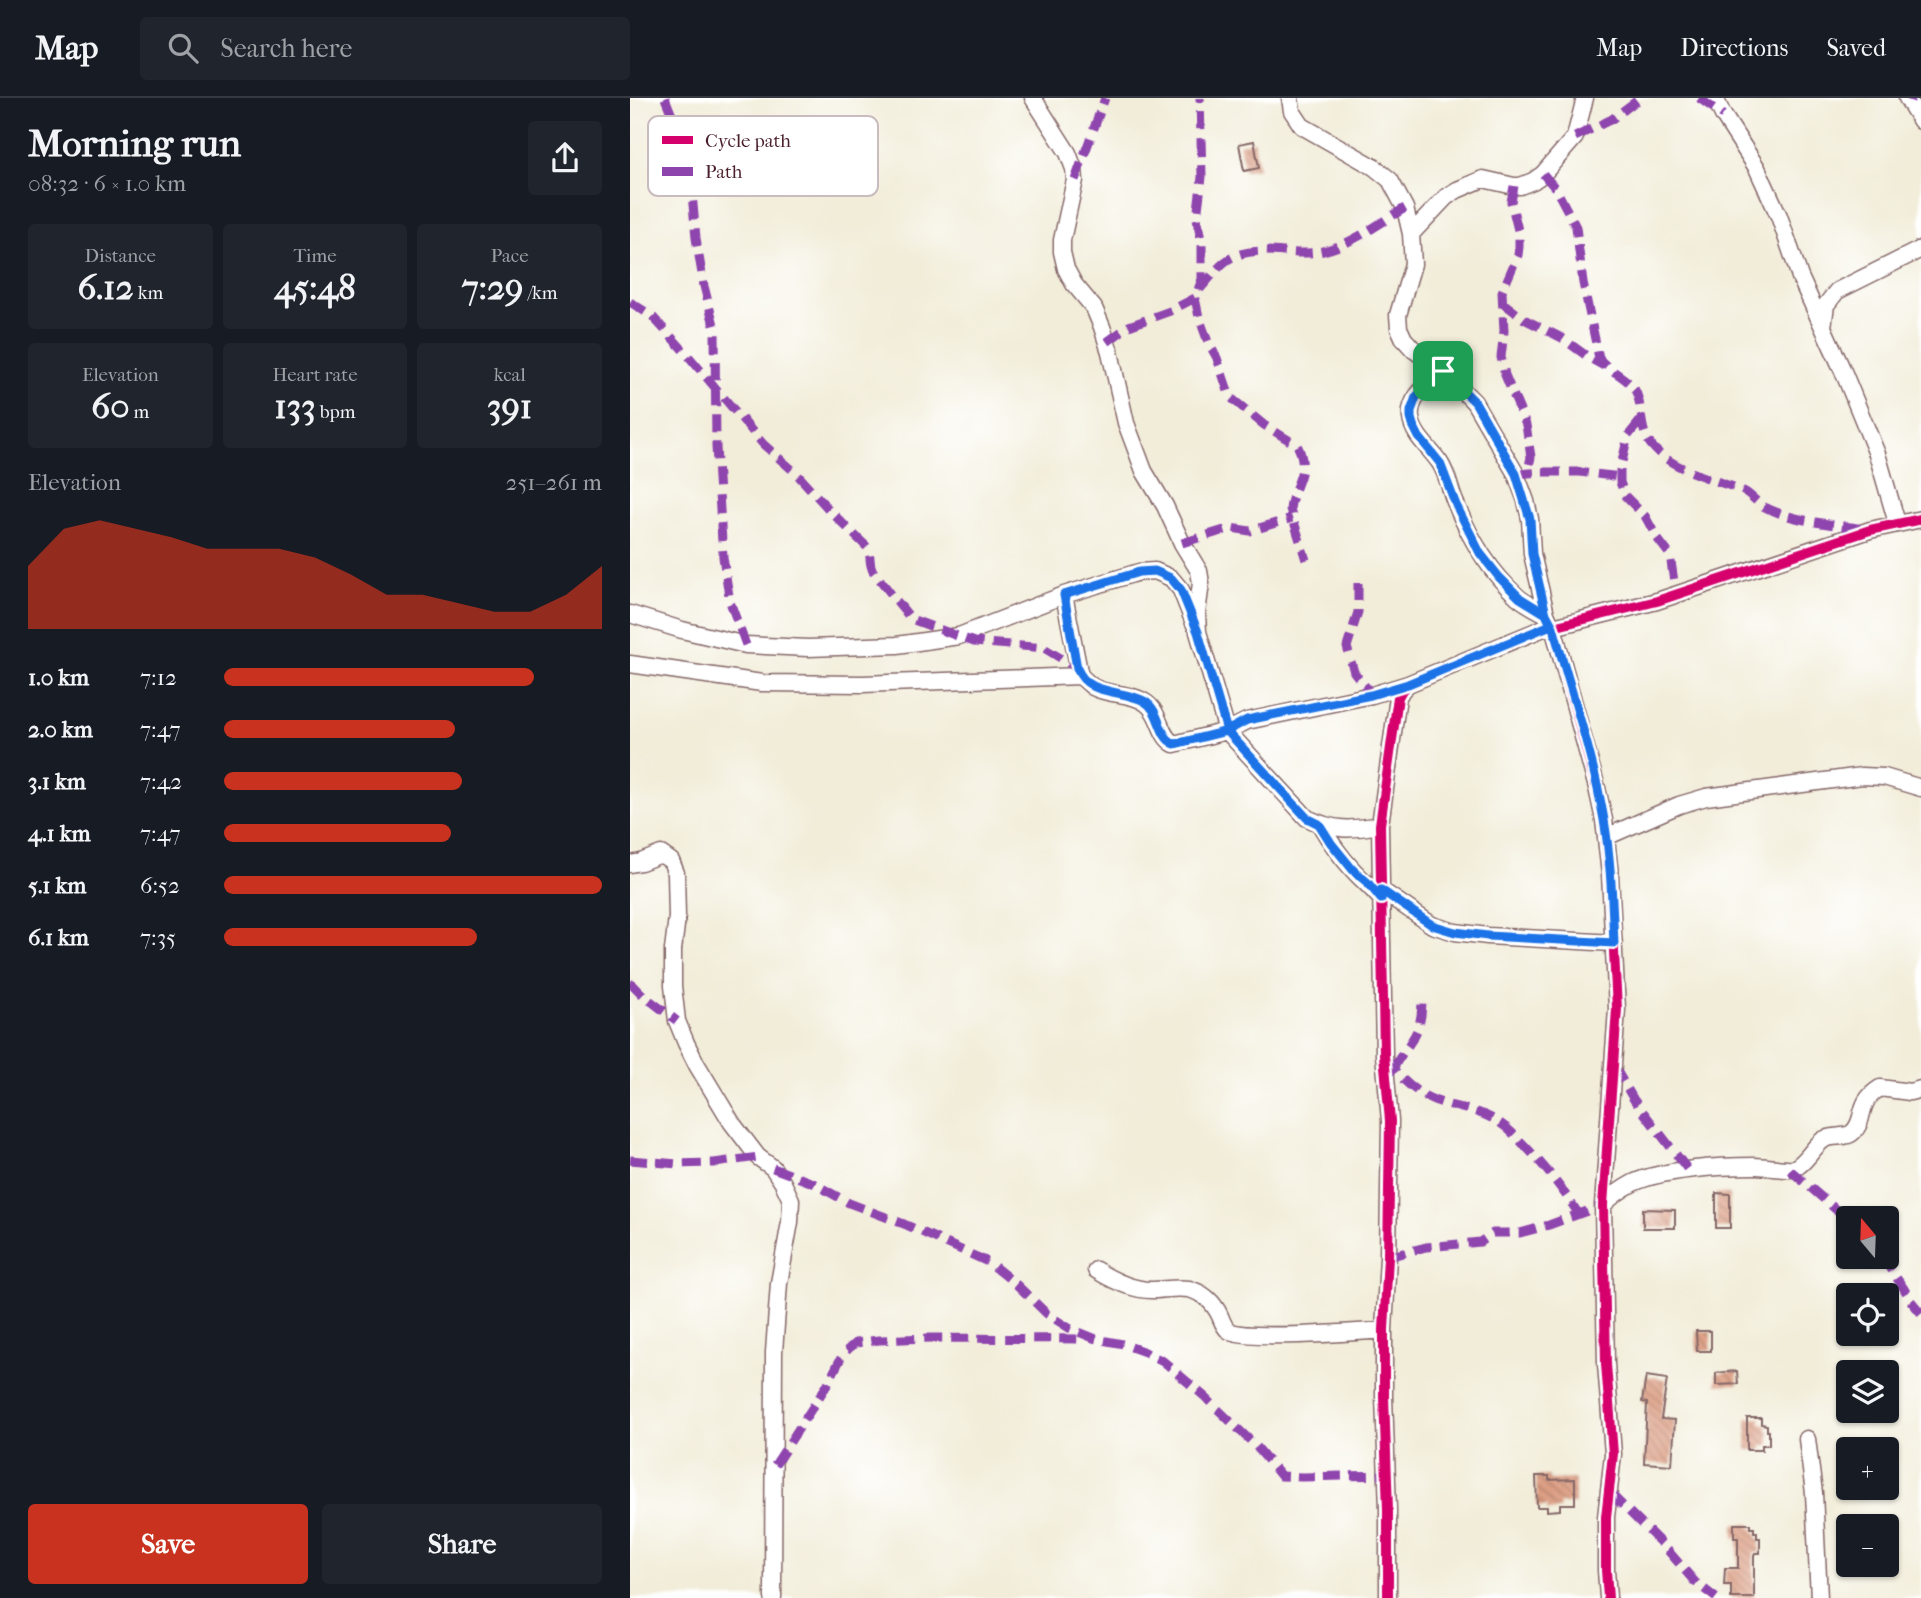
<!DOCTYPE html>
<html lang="en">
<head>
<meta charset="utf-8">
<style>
	body { margin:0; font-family:"IM FELL French Canon",serif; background:#20242c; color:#f1f3f6; height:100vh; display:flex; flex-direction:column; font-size:26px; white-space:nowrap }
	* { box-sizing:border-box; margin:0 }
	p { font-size:23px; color:#9ea1a6 }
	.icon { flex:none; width:38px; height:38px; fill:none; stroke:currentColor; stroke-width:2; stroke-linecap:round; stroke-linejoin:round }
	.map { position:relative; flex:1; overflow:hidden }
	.sheet { display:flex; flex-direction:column; background:#171b24; width:630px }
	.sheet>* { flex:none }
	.needle { width:46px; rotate:341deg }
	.buttons { position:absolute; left:1206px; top:1108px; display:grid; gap:14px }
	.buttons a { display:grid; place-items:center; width:63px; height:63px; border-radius:7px; background:#171b24; box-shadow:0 2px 5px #0004; font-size:35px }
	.pin { position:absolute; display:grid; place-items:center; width:60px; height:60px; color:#fff; margin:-30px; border-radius:14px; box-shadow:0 4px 10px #0006 }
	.round { display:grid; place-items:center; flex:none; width:74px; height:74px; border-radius:7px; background:#20242c }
	.summary { display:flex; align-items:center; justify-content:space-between; height:119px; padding:0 28px }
	h1 { font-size:38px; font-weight:700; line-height:52px }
	.stats { display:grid; grid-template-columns:repeat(3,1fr); gap:10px; height:119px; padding:7px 28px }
	.stats div { display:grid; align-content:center; border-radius:7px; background:#20242c; text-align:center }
	.stats b { font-size:35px; font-weight:700 }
	.stats small { font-size:19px; font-weight:400 }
	.stats p { font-size:19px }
	.chart { height:196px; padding:14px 28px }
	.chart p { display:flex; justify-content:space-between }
	.chart svg { width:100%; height:126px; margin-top:7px; fill:#c8321e; opacity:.7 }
	.primary-button { display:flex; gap:14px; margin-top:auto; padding:14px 28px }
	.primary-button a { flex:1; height:80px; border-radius:7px; background:#c8321e; color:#fff; font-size:28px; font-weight:700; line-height:80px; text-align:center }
	.primary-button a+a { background:#20242c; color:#f1f3f6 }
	ul { padding:0 28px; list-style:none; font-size:23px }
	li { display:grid; grid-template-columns:112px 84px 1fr; align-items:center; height:52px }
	li i { height:18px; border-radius:9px; background:#c8321e }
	header { display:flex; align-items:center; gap:42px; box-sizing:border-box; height:98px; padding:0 35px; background:#171b24; border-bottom:2px solid #363941 }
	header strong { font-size:33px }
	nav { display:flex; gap:38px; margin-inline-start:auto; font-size:24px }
	.search { width:490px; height:63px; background:#20242c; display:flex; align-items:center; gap:18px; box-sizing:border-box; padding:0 24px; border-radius:7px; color:#9ea1a6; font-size:26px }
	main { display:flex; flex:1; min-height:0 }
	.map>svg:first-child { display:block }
	.building { fill:url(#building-back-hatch) }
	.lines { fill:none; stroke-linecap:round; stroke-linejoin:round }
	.street-casing { stroke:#856768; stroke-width:19 }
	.street { stroke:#fff; stroke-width:16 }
	.quiet { stroke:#8e44ad; stroke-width:9; stroke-dasharray:18 9; stroke-linecap:butt }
	.cycleway-casing { stroke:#fff; stroke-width:15 }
	.cycleway { stroke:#d6006c; stroke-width:10 }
	.route-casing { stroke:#fff; stroke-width:14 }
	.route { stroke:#1a73e8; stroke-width:9 }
	.key { fill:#fff; stroke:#c9bcbf; stroke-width:2 }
	.key-label { font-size:19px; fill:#4a1f2b }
</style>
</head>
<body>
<header>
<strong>Map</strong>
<div class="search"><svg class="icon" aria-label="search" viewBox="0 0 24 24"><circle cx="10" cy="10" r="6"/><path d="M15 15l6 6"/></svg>Search here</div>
<nav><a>Map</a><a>Directions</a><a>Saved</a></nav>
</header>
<main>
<section class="sheet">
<div class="summary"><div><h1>Morning run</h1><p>08:32 · 6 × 1.0 km</p></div><a class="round"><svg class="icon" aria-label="share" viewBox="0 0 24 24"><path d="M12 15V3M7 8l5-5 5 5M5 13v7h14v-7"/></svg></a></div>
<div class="stats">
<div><p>Distance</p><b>6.12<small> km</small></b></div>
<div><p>Time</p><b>45:48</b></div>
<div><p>Pace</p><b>7:29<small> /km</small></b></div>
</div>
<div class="stats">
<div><p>Elevation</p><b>60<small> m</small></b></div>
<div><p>Heart rate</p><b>133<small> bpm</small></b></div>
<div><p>kcal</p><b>391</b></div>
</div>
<div class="chart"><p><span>Elevation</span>251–261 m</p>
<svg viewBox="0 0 160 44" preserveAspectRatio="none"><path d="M0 44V22L10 9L20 6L30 9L40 12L50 16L60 16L70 16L80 19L90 25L100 32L110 32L120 35L130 38L140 38L150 32L160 22V44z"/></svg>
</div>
<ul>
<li><b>1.0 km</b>7:12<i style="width:82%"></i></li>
<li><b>2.0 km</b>7:47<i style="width:61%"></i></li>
<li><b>3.1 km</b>7:42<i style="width:63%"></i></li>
<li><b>4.1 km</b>7:47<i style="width:60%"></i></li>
<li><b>5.1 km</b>6:52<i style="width:100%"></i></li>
<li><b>6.1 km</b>7:35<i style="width:67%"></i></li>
</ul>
<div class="primary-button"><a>Save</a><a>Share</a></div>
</section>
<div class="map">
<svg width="1291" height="1500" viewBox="0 0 1291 1500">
	<defs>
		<pattern id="building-back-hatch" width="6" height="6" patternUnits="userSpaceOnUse" patternTransform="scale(1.75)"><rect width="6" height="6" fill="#da977a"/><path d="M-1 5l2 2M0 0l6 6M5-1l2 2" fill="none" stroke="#b37b64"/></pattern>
	</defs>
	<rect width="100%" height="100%" fill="#fff"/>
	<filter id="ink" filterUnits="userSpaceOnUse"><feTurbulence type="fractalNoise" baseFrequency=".0143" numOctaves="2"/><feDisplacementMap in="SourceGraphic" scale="14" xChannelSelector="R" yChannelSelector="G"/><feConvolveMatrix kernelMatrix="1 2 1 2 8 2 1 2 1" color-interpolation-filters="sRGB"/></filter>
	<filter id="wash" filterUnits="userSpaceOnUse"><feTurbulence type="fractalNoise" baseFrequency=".00686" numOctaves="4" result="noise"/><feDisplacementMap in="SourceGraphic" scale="28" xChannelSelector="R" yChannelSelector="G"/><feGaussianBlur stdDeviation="1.57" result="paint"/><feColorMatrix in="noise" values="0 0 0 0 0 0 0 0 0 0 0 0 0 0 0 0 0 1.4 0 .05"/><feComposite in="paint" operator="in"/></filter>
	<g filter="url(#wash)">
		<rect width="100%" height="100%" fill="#f2edd9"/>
		<g id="blocks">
			<!-- building -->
			<path class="building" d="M 624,43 L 629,70 L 614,73 L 609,46 Z
				M 1086,1095 L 1100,1096 L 1100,1130 L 1086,1130 Z
				M 1013,1111 L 1045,1112 L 1045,1130 L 1013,1130 Z
				M 1066,1233 L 1081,1233 L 1081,1253 L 1067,1253 Z
				M 1107,1273 L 1108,1286 L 1086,1287 L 1086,1275 Z
				M 1016,1278 L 1037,1281 L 1031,1321 L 1045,1322 L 1042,1367 L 1014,1365 L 1017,1305 L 1012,1304 Z
				M 1117,1320 L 1131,1320 L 1131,1326 L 1137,1327 L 1137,1333 L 1139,1333 L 1139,1347 L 1132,1347 L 1132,1352 L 1117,1352 Z
				M 906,1378 L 919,1378 L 919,1382 L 945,1381 L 945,1406 L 930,1406 L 930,1412 L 917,1413 L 917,1409 L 907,1409 Z
				M 1104,1426 L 1121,1426 L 1121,1430 L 1124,1430 L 1124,1434 L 1127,1434 L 1127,1440 L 1130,1440 L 1130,1455 L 1125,1455 L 1124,1457 L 1124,1500 L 1101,1500 L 1101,1487 L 1094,1487 L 1095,1470 L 1108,1470 L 1108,1440 L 1104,1440 Z"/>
		</g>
	</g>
	<g filter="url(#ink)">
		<use href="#blocks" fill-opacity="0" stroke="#856768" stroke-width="2"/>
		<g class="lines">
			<defs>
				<path id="street" d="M 403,0 L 438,55 L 444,71 L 445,82 L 432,142 L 432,154 L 436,171 L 444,186 L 464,210 L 472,229 L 480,254 L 496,325 L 514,373 L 535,408 L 552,445 L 569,473 L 571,485 L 567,515 L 568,534 L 597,633 L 677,720 C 704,733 721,732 750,727
					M 660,0 L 662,13 L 672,28 L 744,69 L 760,82 L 775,110 L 781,136 L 783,166 L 768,217 L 769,230 L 774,241 L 784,252 L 813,273 L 844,304 L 886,376 L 896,403 L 900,421 L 902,456 L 916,516 L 921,527
					M 1085,0 L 1093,17 L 1127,70 L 1149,118 L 1170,179 L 1213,273 L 1247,356 L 1267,425
					M 1277,0 L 1291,23
					M 781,136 L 816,99 L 827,92 L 853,81 L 884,88 L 890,88 L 903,83 L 913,76 L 945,39 L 955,0
					M 1193,229 L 1196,207 L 1207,193 L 1291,151
					M 813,273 C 799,286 778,299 781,320 C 783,338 801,351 810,365 C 818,377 820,393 826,406 C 840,441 860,474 888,499 C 896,506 907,511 916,516
					M 434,497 L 450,578
					M 0,516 L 52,532 L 116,547 L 178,550 L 267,547 L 329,538 L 434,497 L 509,474 L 525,473 L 541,480 L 551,492 L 564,525
					M 923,529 L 967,690 L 974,722 L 980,777 L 987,911 L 973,1107 L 976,1266 L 983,1356 L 976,1419 L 976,1472 L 978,1500
					M 0,566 L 132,585 L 232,586 L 450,578 C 454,581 459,586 463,589 C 479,598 501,594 516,605 C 531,615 529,638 544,646 L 597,633 L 617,623 L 742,597 L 778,586
					M 689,725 C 699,742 710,758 723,772 C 732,782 742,790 751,801
					M 976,739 L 1049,707 L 1076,699 L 1232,678 L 1254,679 L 1291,690
					M 0,766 L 11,764 L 31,756 L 41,763 L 46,775 L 47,819 L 43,852 L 43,888 L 47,923 L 56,945 L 67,967 L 102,1025 L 128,1059 L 143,1070 L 153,1085 L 161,1102 L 160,1124 L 149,1185 L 144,1254 L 143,1500
					M 751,792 L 802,827 L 825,834 L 858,838 L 984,845
					M 973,1107 C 982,1098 992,1091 1003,1085 C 1033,1071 1091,1068 1125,1068 C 1133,1068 1156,1072 1162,1071 C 1175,1067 1182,1050 1193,1042 C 1202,1036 1216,1041 1223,1034 C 1237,1021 1225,1006 1250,990 L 1280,994 L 1291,991
					M 466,1172 C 482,1182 501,1192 521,1192 C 533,1192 546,1189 559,1191 C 574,1195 584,1205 590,1218 C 592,1223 594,1229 598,1232 C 613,1243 729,1234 754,1232
					M 1177,1341 L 1184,1395 L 1189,1500
					M 758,1500 L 758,1412 L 754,1298 L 754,1232 L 758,1159 L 760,1023 L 754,957 L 750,727 L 768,599 L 772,592 L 778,586 L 921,527 L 923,529 L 1027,503 L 1240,432 L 1291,421"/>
			</defs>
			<!-- street casing -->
			<use href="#street" class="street-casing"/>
			<!-- street -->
			<use href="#street" class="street"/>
			<!-- quiet -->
			<path class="quiet" d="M 35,0 L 54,47 L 60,73 L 66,140 L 74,188 L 85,231 L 86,349 L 93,459 L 100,504 L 116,547
				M 1069,0 L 1093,17
				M 1280,3 L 1281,0
				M 945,39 L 982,21 L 1010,0
				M 913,76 L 926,91 L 946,129 L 953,185 L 969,260 C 978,273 996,278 1005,292 C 1014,309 1008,332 1022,348 C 1039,369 1073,378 1098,387 C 1104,389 1112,392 1117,395 C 1125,401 1129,407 1139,411 C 1168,424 1202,426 1234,431
				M 445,82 L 475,0
				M 884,88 L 881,104 L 889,136 L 889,149 L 888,157 L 872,194 L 874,233 L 871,259 L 875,277 L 896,327 L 901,359 L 897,377
				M 570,191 C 580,181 589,166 601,160 C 629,145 663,160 693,153 C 723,146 749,125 775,110
				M 565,200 L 569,219 L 578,244 L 587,260 L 600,299 L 634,327 L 667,347 C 681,373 663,386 660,411 L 676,462
				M 0,204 L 22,218 L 55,254 L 133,346 L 166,375 L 202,415 L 237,449 C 242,457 238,464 243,473 L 281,521 L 344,544 L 414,550 L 447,570
				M 872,204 L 894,221 L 932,240 L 961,261 L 974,268
				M 477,244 L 499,228 L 540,213 L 565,200 L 572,181 L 572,147 L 567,120 L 572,79 L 570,0
				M 1010,323 L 998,338 L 990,372 L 990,384 L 995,398 L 1015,418 L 1027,440 L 1040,457 L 1046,497
				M 886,376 L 912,374 L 950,374 L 990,379
				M 552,445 L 601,430 L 620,433 L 662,420
				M 728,485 L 728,514 L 717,549 L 724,574 L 742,597
				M 0,884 L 13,897 L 47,923
				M 756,960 C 767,978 784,994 804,1002 C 827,1011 849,1011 870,1025 C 881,1032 889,1042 898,1051 C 917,1071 933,1092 948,1115
				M 984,968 L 1004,1002 L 1059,1073
				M 763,971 C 779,941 792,940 792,901
				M 0,1062 L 48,1066 L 84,1065 L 128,1059
				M 143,1070 L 183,1085 L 219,1105 L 274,1126 L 360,1165 L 387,1187 L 417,1216 L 439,1230 L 466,1241 L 493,1246 L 515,1254 L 533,1263 L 574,1298 L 626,1348 L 651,1378 L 672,1379 L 757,1377
				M 1160,1072 L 1218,1122
				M 1251,1158 L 1273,1189 L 1281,1203 L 1291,1215
				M 758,1159 L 796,1149 L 850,1144 L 863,1135 L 890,1135 L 919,1127 L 973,1107
				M 145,1367 L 197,1287 L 213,1256 L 225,1245 L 249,1242 L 301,1240 L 456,1241
				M 980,1395 L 1034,1448 L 1065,1484 L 1086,1500"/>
			<defs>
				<path id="cycleway" d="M 923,529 L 967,690 L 974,722 L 980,777 L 987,911 L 973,1107 L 976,1266 L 983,1356 L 976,1419 L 976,1472 L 978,1500
					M 758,1500 L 758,1412 L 754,1298 L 754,1232 L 758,1159 L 760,1023 L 754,957 L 750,727 L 768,599 L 772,592 L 778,586 L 921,527 L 923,529 L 1027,503 L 1240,432 L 1291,421"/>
			</defs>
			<!-- cycleway casing -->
			<use href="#cycleway" class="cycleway-casing"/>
			<!-- cycleway -->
			<use href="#cycleway" class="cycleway"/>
		</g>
	</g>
	<g class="lines" filter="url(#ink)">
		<defs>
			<path id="route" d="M 813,273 L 845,304 L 886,376 L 900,421 L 902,456 L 916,516 L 921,527 L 778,586 L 741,597 L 617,622 L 597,633 L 545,646 C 528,640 531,612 514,603 C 491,591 457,598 447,570 L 434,497 L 509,474 L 525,473 L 541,480 L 551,492 L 568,534 L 597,633 L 677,720 L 689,726 L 701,745 L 723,772 L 738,785 L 751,801 L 751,792 L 802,827 L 825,834 L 858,838 L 984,845 C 982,804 981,762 974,722 C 963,657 941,593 923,529 L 916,516 L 890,500 L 869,479 L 850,455 L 826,407 L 810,365 L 789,339 L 783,327 L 781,320 L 781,313 L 786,299 L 813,273"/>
		</defs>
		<!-- route casing -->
		<use href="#route" class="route-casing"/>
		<!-- route -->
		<use href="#route" class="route"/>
	</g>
	<!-- legend -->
	<rect x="18" y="18" width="230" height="80" rx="10" class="key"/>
	<rect x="32" y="38" width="31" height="8" fill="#d6006c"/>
	<rect x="32" y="69" width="31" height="9" fill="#8e44ad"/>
	<g class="key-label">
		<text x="75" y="49">Cycle path</text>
		<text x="75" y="80">Path</text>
	</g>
</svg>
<div class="buttons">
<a><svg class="needle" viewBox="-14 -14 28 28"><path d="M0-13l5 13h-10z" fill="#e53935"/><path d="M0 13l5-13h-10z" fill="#9ea1a6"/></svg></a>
<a><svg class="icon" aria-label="locate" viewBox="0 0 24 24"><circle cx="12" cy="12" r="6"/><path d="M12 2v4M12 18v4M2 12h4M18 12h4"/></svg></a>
<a><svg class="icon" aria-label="layers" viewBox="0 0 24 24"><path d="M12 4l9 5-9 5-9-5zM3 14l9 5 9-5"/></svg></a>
<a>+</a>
<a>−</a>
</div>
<div class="pin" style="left:813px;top:273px;background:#1e9e55"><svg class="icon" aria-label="arrive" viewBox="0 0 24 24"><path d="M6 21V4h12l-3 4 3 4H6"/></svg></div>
</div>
</main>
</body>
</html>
